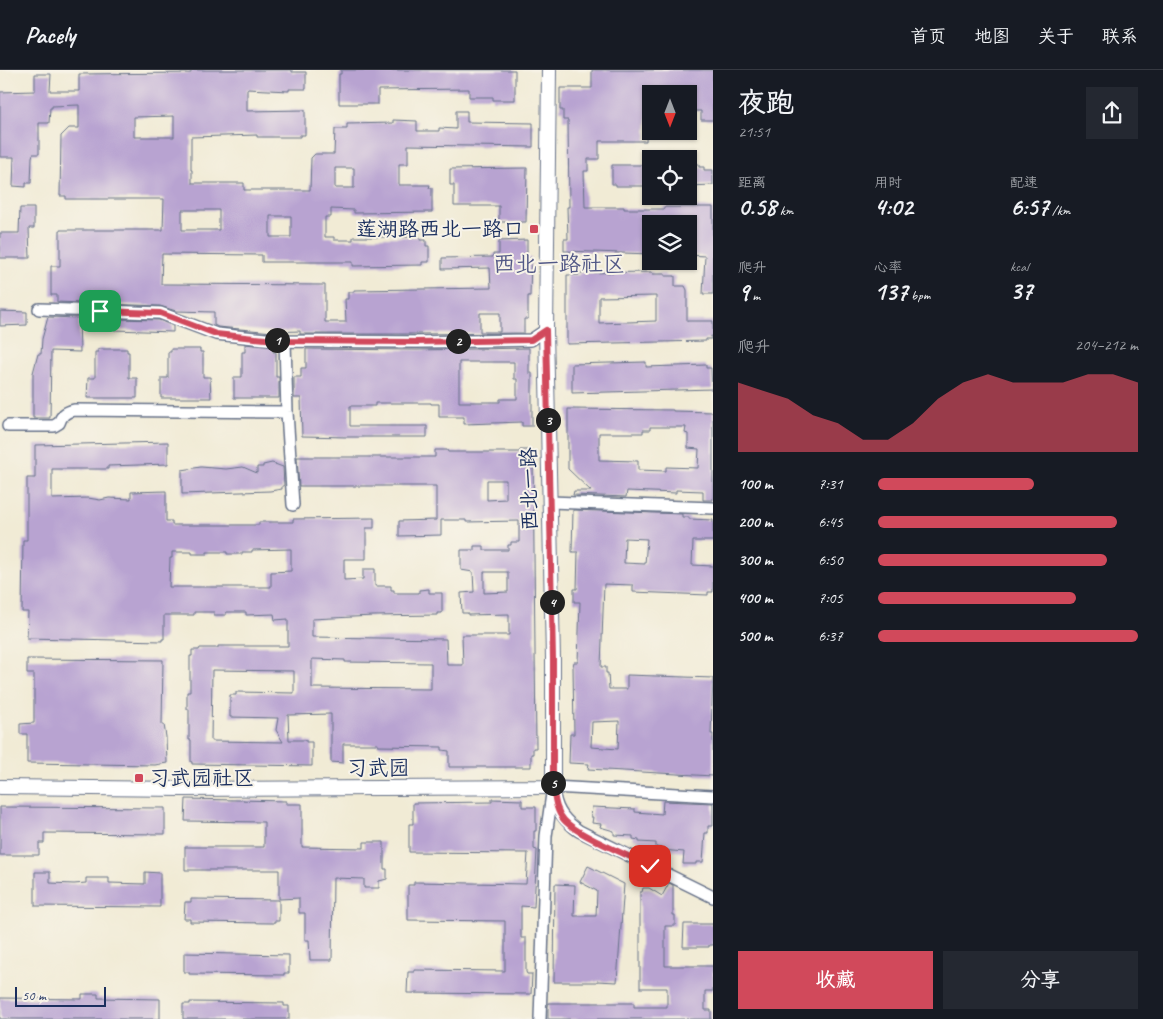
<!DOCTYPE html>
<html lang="zh">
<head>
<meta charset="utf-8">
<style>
	body { margin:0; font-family:Caveat,"LXGW WenKai TC",sans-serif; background:#242831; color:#f1f3f6; height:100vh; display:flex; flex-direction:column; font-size:19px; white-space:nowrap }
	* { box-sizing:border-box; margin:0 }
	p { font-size:16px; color:#9ea1a6 }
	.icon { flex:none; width:28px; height:28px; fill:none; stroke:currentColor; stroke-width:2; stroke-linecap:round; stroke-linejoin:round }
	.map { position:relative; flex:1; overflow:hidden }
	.drawer { display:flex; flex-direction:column; background:#171b24; width:450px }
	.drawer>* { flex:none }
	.needle { width:32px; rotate:180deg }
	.tools { position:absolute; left:642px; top:15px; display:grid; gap:10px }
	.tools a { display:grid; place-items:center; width:55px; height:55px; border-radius:0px; background:#171b24; box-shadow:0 1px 4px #0004; font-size:25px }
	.scale { position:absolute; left:15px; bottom:12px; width:91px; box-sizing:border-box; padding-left:5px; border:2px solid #1b2f5e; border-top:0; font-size:14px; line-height:18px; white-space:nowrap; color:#1b2f5e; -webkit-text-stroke:4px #f7f3e8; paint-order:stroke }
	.pin { position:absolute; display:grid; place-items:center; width:42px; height:42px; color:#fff; margin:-21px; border-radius:10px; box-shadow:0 2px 8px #0006 }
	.km { position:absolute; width:25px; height:25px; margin:-12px; border-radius:50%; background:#222; color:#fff; font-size:14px; line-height:25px; text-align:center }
	.round { display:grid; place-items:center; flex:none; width:52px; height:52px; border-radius:0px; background:#242831 }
	.head { display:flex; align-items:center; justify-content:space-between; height:85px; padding:0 25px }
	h1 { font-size:28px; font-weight:700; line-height:38px }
	.metrics { display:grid; grid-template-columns:repeat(3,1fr); gap:8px; height:85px; padding:5px 25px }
	.metrics div { display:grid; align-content:center }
	.metrics b { font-size:25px; font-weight:700 }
	.metrics small { font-size:14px; font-weight:400 }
	.metrics p { font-size:14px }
	.chart { height:140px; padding:10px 25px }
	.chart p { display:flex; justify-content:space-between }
	.chart svg { width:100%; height:90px; margin-top:5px; fill:#d1495b; opacity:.7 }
	.button { display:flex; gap:10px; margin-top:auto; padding:10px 25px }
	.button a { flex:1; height:58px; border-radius:0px; background:#d1495b; color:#fff; font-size:20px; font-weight:700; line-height:58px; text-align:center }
	.button a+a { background:#242831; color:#f1f3f6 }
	ul { padding:0 25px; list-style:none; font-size:16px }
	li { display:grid; grid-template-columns:80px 60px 1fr; align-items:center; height:38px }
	li i { height:12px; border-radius:6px; background:#d1495b }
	header { display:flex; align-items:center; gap:30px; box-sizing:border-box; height:70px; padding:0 25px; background:#171b24; border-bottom:1px solid #363941 }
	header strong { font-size:24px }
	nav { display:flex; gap:28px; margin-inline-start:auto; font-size:18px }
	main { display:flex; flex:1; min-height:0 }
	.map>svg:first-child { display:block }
	.building { fill:#b8a3d1; fill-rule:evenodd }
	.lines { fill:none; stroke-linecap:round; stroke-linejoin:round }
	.minor-casing { stroke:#667188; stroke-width:14 }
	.tertiary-casing { stroke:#667188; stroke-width:16 }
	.minor { stroke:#fff; stroke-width:11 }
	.tertiary { stroke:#fff; stroke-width:14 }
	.route-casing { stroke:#fff; stroke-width:10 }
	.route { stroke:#d1495b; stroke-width:6 }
	.poi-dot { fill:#d1495b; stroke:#f7f3e8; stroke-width:2 }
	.labels { text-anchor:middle; stroke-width:4; stroke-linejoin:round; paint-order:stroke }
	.poi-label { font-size:21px; fill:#1b2f5e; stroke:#f7f3e8; text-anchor:end }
	.street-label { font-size:21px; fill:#1b2f5e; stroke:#f7f3e8 }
	.neighbourhood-label { font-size:22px; fill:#525886; stroke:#f7f3e8 }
</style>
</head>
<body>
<header>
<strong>Pacely</strong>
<nav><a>首页</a><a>地图</a><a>关于</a><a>联系</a></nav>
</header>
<main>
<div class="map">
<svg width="713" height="949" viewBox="0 0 713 949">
	<rect width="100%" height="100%" fill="#f7f3e8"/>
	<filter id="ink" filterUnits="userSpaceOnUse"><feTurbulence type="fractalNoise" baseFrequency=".02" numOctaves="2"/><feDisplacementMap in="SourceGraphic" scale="10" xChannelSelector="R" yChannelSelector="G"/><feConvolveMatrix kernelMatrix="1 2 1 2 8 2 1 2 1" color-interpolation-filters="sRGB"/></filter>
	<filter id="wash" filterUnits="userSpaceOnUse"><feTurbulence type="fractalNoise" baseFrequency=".0096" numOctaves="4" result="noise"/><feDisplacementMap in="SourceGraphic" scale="20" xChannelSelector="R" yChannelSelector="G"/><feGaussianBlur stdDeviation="1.12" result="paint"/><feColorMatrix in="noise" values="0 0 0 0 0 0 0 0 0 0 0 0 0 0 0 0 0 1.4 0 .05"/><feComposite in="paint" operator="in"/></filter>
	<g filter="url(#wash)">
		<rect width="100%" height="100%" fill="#f1ebd5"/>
		<g id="blocks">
			<!-- building -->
			<path class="building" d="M 191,0 L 292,0 L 292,2 L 306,2 L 306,19 L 289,19 L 289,21 L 247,19 L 247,41 L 305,40 L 305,65 L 300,65 L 300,67 L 257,67 L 257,65 L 191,67 L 191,100 L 192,100 L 192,113 L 244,113 L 244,120 L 310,120 L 311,88 L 315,84 L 334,84 L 335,59 L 347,59 L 347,54 L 393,53 L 393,50 L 417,51 L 417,61 L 439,61 L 439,58 L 456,59 L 456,41 L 467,41 L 467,52 L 533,53 L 533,77 L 408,75 L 408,94 L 399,94 L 399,115 L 430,115 L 429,118 L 432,118 L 432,142 L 354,143 L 354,140 L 331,139 L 331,147 L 325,147 L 325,167 L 334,167 L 334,170 L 353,170 L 353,167 L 420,167 L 420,170 L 426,170 L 426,176 L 429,176 L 429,192 L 422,192 L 422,195 L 353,196 L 353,192 L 262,192 L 262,185 L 162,184 L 161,214 L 325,215 L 325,252 L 346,252 L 345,229 L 348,229 L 348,222 L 354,222 L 354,220 L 491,218 L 490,198 L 442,199 L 442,188 L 493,187 L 493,184 L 499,184 L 499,171 L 527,170 L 527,188 L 531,188 L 530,226 L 528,226 L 528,249 L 524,249 L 524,263 L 417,264 L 300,264 L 300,261 L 273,262 L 218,257 L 214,255 L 214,242 L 176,241 L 160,236 L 57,232 L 57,225 L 51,225 L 51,196 L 60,196 L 60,160 L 163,160 L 164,129 L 66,129 L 66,126 L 60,126 L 61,66 L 69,58 L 79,58 L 79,35 L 52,36 L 52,38 L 50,38 L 49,53 L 39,53 L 39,84 L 33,84 L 32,87 L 31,113 L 26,113 L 26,117 L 13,116 L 14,87 L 0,87 L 0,22 L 35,21 L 35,4 L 51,4 L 50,21 L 79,21 L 79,4 L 191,3 ZM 174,46 L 174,67 L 134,67 L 134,47 ZM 335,98 L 354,98 L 354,118 L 335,118 ZM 182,140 L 219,140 L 219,160 L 182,160 ZM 270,146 L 291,146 L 291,167 L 270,167 ZM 480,243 L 500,243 L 500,262 L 480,262 Z
				M 341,0 L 515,0 L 515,30 L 493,30 L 493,27 L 469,27 L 469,19 L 378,20 L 378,34 L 339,34 L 339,4 L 341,4 Z
				M 592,0 L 713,0 L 713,50 L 701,50 L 701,41 L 689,41 L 689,24 L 651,24 L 651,44 L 647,44 L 646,71 L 599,71 L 599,89 L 588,89 L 588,101 L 584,101 L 585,137 L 624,137 L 624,139 L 664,139 L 664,137 L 713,137 L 713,224 L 703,224 L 705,186 L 689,185 L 689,154 L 651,154 L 651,184 L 564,181 L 564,169 L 568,169 L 567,137 L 569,137 L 568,50 L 563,50 L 563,40 L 560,40 L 560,18 L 592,18 Z
				M 689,94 L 699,94 L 699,97 L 704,97 L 704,100 L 713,100 L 713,115 L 689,116 Z
				M 612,95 L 651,95 L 651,116 L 616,116 L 616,114 L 612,114 Z
				M 527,98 L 526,152 L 499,152 L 499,136 L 454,136 L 454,115 L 450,115 L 450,99 Z
				M 20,138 L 34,138 L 34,158 L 29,158 L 30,188 L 0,188 L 0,163 L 19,163 Z
				M 652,202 L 653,204 L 665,204 L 665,206 L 675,206 L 675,216 L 685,216 L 687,220 L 687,251 L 713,251 L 713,266 L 711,266 L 711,269 L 706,269 L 706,271 L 567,274 L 567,205 L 579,205 L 579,203 ZM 656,226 L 656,251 L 599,253 L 599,227 Z
				M 0,241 L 27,242 L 27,255 L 0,256 Z
				M 48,247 L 79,248 L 80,282 L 51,281 L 50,348 L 33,348 L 33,303 L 38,284 L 41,284 L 42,269 Z
				M 114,249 L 159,250 L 173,256 L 173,262 L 114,260 Z
				M 245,274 L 273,277 L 273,282 L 276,282 L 276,307 L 279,307 L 279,328 L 234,328 L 234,307 L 242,307 L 242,282 L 245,282 Z
				M 529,278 L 529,303 L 532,303 L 532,356 L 522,356 L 522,352 L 464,354 L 464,347 L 439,347 L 439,334 L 431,334 L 431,333 L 375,333 L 375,336 L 350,336 L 350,356 L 427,356 L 427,367 L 347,367 L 302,366 L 301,328 L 294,328 L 294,307 L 301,307 L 301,298 L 306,298 L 306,279 L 417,280 ZM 459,292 L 514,292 L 514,309 L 517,309 L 517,329 L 500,329 L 500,332 L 459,332 Z
				M 98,279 L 127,279 L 127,282 L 129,282 L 129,308 L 137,308 L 137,328 L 87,328 L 88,308 L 95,308 L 95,282 L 98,282 Z
				M 171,279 L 200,279 L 200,282 L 203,282 L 203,307 L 210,307 L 211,328 L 161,328 L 161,308 L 168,308 L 168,282 L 171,282 Z
				M 646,292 L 646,297 L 706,295 L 706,298 L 711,298 L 712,319 L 572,323 L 572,294 Z
				M 568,339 L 673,340 L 673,341 L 713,342 L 713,430 L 703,430 L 703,421 L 676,420 L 676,423 L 627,421 L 626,427 L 573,425 L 574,421 L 591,421 L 568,399 ZM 650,357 L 686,357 L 685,363 L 688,364 L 688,378 L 699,379 L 698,398 L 666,397 L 666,401 L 638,400 L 638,391 L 599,390 L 599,363 L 643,363 L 643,360 L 650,360 Z
				M 168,372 L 168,394 L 108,396 L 108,399 L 52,399 L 52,429 L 88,428 L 100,430 L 109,428 L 131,429 L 131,422 L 166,421 L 166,451 L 172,451 L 172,455 L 259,455 L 259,452 L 293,452 L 293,449 L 374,448 L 374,458 L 366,458 L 366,489 L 344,489 L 344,510 L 363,509 L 363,499 L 375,499 L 375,516 L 391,516 L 391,520 L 394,520 L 394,523 L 419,523 L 419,520 L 429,519 L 429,523 L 442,523 L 442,543 L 437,543 L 437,545 L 373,546 L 312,549 L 312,567 L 446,569 L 447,595 L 463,595 L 462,565 L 509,565 L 509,544 L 468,545 L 468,543 L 462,543 L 461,523 L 474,522 L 473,502 L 461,500 L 461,480 L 474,480 L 474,476 L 484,476 L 484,480 L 508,480 L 508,475 L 511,475 L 511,472 L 519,472 L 519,451 L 466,452 L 466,450 L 441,450 L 441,465 L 399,466 L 399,451 L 436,450 L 436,416 L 299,416 L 297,387 L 435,387 L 435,380 L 447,380 L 448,382 L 520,382 L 520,380 L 531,380 L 531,385 L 533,385 L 536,678 L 533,678 L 533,684 L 531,684 L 531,697 L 449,697 L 449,681 L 442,680 L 442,677 L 378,676 L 378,674 L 343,674 L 343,693 L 331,692 L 331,644 L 288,645 L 289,670 L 306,670 L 306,672 L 312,672 L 312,696 L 192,694 L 192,692 L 191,692 L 191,670 L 189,670 L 189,639 L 187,639 L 187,622 L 190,622 L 190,586 L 192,586 L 192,580 L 199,580 L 200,578 L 218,578 L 218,576 L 288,576 L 288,549 L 275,550 L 274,544 L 246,545 L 246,542 L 226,542 L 226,545 L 214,545 L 214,542 L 194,542 L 194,545 L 164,545 L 164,569 L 162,569 L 162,571 L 27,568 L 28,542 L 22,542 L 23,470 L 27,470 L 27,408 L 35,408 L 35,375 ZM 487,410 L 506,410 L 506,429 L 487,430 ZM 291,479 L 291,501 L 271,502 L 271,517 L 169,517 L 170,488 L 172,488 L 172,482 L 192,482 L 192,484 L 207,484 L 207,482 L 227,482 L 227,484 L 242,484 L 242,482 L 252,482 L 252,480 ZM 484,502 L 508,502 L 508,522 L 484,523 ZM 312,589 L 345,590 L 345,592 L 431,593 L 431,619 L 312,618 ZM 212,600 L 294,601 L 294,623 L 236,622 L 236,625 L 230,625 L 230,647 L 278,648 L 276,660 L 283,672 L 211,671 Z
				M 272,393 L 283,397 L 284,416 L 282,416 L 282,419 L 270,421 L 182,424 L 182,400 L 201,397 L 226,399 L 243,397 L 257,403 L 257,397 L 263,397 L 263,395 Z
				M 573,440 L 682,444 L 682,447 L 689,447 L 689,449 L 713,450 L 713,471 L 693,471 L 692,495 L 713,496 L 713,522 L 708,522 L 708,525 L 633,522 L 633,515 L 604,514 L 601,597 L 606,597 L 606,603 L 608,603 L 609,619 L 627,619 L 627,605 L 713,608 L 711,664 L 713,664 L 713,706 L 588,699 L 589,694 L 569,693 L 570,664 L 574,664 L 573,596 L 574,592 L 578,592 L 580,532 L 574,532 L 574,519 L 577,519 L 578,482 L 572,482 ZM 625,468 L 647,469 L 645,494 L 624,493 ZM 619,651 L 618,679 L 591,677 L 592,652 Z
				M 27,589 L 163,590 L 162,655 L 164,655 L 166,667 L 167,693 L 155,695 L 27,693 L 27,664 L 20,664 L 20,654 L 34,653 L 34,604 L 27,604 Z
				M 186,729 L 286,731 L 286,734 L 302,734 L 302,777 L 364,778 L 364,772 L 384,772 L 384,799 L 387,799 L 387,809 L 379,811 L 379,818 L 364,818 L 364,809 L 333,808 L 332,890 L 310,890 L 309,870 L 305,870 L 305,843 L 299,843 L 299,828 L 279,829 L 279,800 L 185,800 L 185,777 L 264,777 L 264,752 L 185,751 Z
				M 492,729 L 522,730 L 522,737 L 536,737 L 536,761 L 534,761 L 534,779 L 537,780 L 534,837 L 521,836 L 521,868 L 526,868 L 526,902 L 527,904 L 532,904 L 531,924 L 407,923 L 408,902 L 414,902 L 414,900 L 505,901 L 505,851 L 408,850 L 408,815 L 414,815 L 414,812 L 526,814 L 528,783 L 409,782 L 409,754 L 413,754 L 413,733 L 492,732 Z
				M 663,731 L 713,733 L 713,756 L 708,756 L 708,763 L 705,763 L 703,792 L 696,792 L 696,794 L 683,794 L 684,782 L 662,780 L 662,778 L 656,777 L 656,773 L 639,772 L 639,770 L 633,769 L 633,766 L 614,765 L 614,761 L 600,757 L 601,754 L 592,753 L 593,747 L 591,747 L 592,737 L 635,739 L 635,742 L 662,744 Z
				M 0,737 L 165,738 L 165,764 L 44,763 L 44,773 L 39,773 L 39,785 L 0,785 Z
				M 588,796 L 624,814 L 617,912 L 597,911 L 597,912 L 554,912 L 555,814 L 575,815 L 574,846 L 596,846 L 597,821 L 580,812 Z
				M 35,802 L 50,802 L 50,813 L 74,814 L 86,813 L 86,808 L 109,808 L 109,813 L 145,814 L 145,802 L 160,803 L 160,837 L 35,836 Z
				M 669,813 L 673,815 L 673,845 L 675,845 L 675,856 L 665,856 L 665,896 L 713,896 L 713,921 L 705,921 L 705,940 L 711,940 L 711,949 L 548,949 L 548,933 L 634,933 L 634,937 L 667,937 L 667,918 L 640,918 L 640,822 L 642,822 L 643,818 L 649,818 L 662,826 Z
				M 191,829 L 279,830 L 279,851 L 274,851 L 274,853 L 190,852 L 190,849 L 184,849 L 185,832 L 191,832 Z
				M 684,854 L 713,854 L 713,875 L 709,875 L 709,877 L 683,877 Z
				M 184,883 L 289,885 L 289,903 L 284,903 L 284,905 L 189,904 L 189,902 L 184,902 Z
				M 82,924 L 98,924 L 98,928 L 160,929 L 160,949 L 0,949 L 0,928 L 82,929 Z
				M 190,932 L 284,933 L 284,936 L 289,936 L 289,949 L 183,949 L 183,934 L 190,934 Z"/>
		</g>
	</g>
	<g filter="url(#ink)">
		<use href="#blocks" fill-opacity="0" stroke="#667188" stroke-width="1"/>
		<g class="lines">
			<defs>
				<path id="minor" d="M 39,239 L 160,243 L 216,264 L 285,271 L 417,272 L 531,270 L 546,260
					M 285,271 L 287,342 L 293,435
					M 8,356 L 54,356 L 59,353 C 62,345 65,342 74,340 L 287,342
					M 550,432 L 713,438
					M 553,717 L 713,726
					M 554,726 C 557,742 566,752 579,761 L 713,827
					M 540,949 L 546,766 L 553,717"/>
				<path id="tertiary" d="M 0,717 L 183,719 L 553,717 L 553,589 L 546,260 L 549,0"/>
			</defs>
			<!-- minor casing -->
			<use href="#minor" class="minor-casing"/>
			<!-- tertiary casing -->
			<use href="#tertiary" class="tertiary-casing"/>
			<!-- minor -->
			<use href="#minor" class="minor"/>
			<!-- tertiary -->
			<use href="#tertiary" class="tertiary"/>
		</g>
	</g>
	<g class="lines" filter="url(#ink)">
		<defs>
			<path id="route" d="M 100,241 L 160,243 L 216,264 L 285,271 L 417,272 L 531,270 L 546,260 L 553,589 L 553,717 C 555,729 556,741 564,750 C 577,765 630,786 650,796"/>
		</defs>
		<!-- route casing -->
		<use href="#route" class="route-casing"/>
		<!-- route -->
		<use href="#route" class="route"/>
	</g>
	<!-- markers -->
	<g class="poi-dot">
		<rect x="529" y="154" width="10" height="10" rx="2.5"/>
		<rect x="134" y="703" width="10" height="10" rx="2.5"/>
	</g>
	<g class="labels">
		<!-- poi labels -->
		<g class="poi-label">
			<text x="524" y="166">莲湖路西北一路口</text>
			<text x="149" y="715" text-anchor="start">习武园社区</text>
		</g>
		<!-- street labels -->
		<g class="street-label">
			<text transform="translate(529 419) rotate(-91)" y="7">西北一路</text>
			<text x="378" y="705">习武园</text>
		</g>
		<!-- neighbourhood labels -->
		<g class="neighbourhood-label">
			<text x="559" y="201">西北一路社区</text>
		</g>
	</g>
</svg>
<div class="tools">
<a><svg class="needle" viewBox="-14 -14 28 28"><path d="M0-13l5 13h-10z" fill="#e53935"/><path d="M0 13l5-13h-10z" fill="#9ea1a6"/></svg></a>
<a><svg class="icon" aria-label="locate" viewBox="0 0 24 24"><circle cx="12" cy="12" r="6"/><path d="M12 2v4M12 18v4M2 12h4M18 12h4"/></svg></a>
<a><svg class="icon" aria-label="layers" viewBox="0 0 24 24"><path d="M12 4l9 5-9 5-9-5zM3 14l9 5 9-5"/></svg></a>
</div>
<div class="scale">50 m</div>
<div class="pin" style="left:100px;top:241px;background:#1e9e55"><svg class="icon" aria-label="arrive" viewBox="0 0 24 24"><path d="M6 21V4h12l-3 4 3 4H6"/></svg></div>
<div class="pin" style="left:650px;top:796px;background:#d93025"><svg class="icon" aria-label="check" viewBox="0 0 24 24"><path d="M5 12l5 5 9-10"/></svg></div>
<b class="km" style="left:277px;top:270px">1</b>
<b class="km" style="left:458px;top:271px">2</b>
<b class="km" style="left:548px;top:350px">3</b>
<b class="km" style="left:552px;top:532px">4</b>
<b class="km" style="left:553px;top:713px">5</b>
</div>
<section class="drawer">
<div class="head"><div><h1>夜跑</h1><p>21:51</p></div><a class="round"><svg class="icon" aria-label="share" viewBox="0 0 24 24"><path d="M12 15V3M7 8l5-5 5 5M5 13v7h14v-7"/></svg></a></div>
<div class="metrics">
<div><p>距离</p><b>0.58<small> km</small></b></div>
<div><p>用时</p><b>4:02</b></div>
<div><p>配速</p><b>6:57<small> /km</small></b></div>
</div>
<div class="metrics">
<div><p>爬升</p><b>9<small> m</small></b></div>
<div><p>心率</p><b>137<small> bpm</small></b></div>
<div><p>kcal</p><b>37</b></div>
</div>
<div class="chart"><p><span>爬升</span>204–212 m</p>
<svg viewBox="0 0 160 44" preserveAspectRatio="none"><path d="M0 44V10L10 14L20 18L30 26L40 30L50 38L60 38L70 30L80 18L90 10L100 6L110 10L120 10L130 10L140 6L150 6L160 10V44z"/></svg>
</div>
<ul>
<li><b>100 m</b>7:31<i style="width:60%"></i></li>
<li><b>200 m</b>6:45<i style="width:92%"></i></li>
<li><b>300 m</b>6:50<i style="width:88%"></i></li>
<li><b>400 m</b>7:05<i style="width:76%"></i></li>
<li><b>500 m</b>6:37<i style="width:100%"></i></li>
</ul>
<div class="button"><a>收藏</a><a>分享</a></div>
</section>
</main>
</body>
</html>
